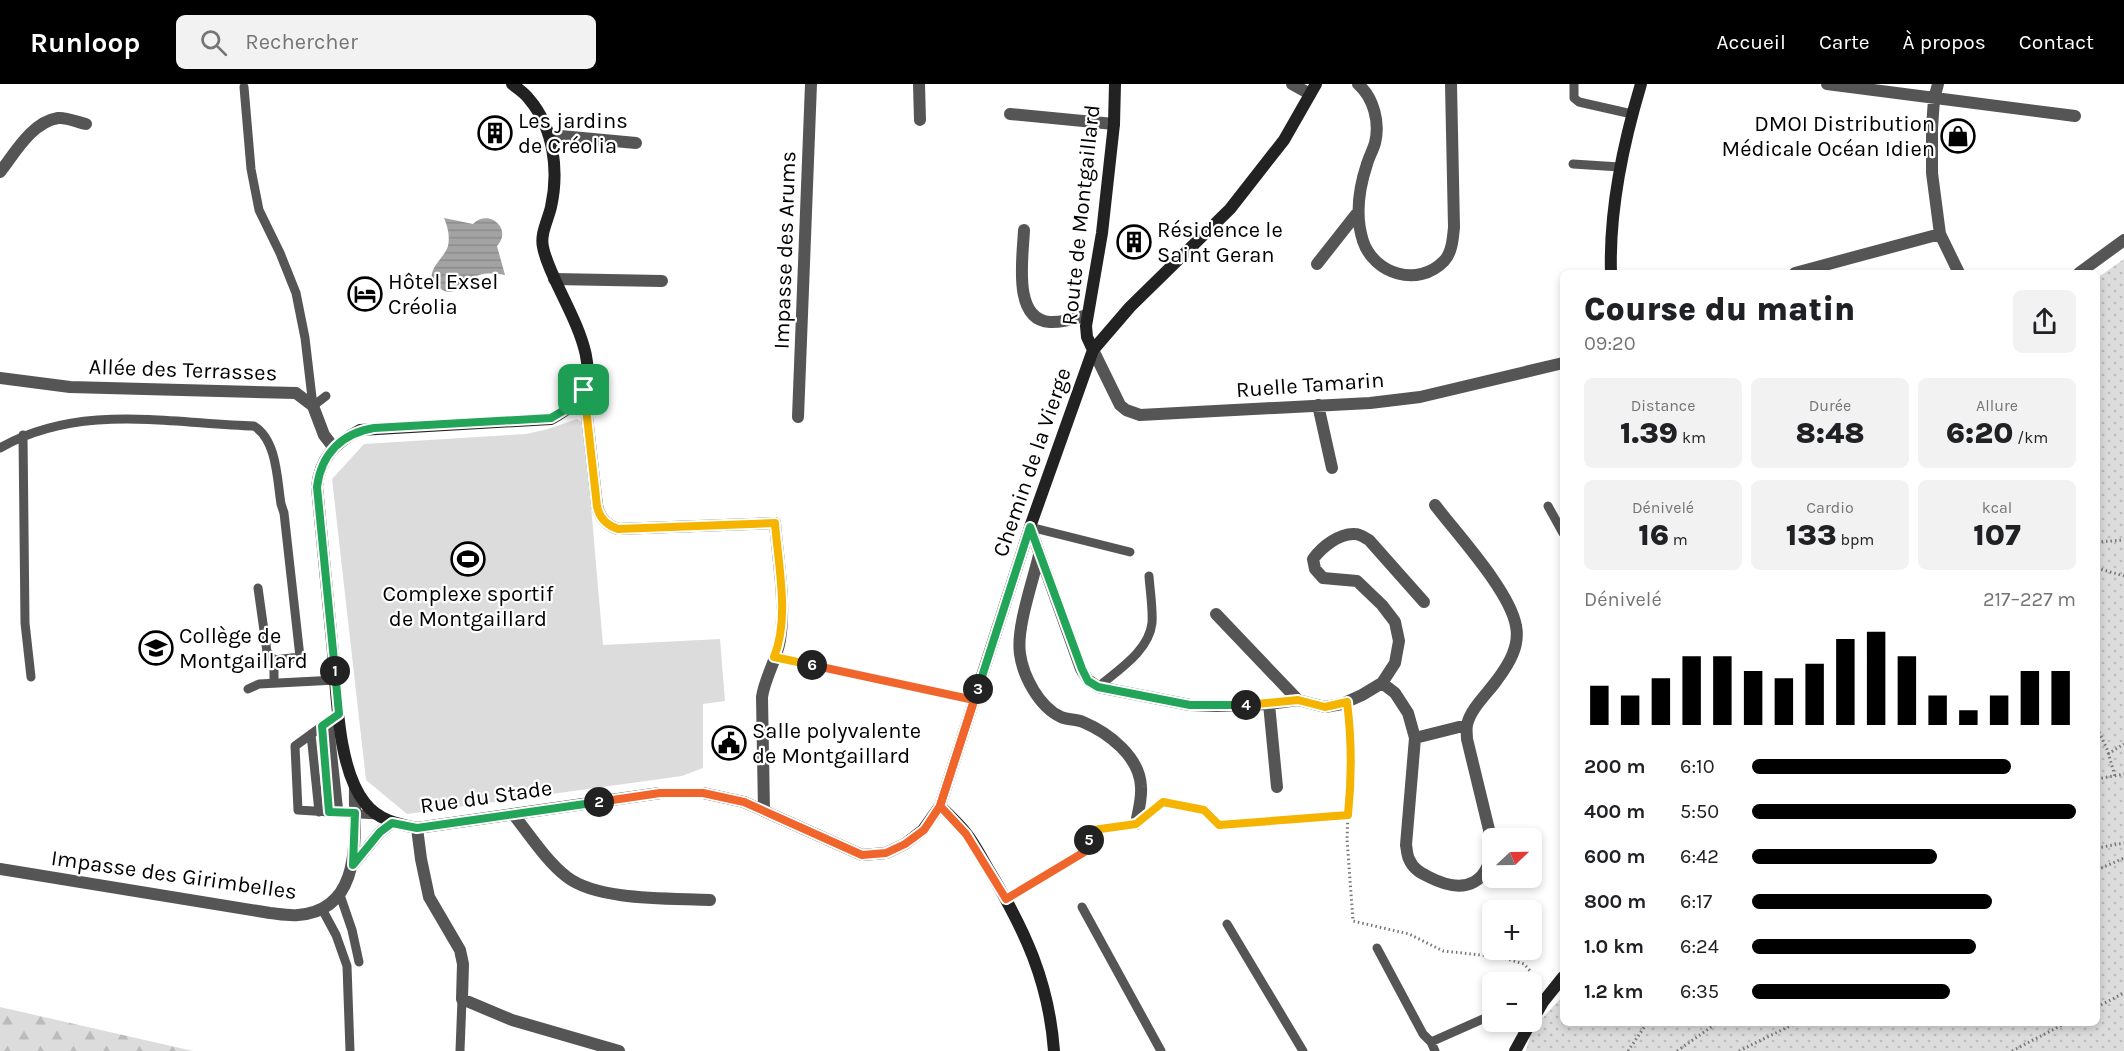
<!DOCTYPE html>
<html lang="fr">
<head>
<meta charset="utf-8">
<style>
	body { margin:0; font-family:Karla,sans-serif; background:#f2f2f2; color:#202124; height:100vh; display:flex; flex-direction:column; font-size:22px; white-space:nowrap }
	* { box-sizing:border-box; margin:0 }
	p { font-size:20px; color:#757577 }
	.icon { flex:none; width:33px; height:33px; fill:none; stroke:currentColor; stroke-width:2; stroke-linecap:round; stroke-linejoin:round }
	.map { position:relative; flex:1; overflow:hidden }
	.side { position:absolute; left:1560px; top:186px; width:540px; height:756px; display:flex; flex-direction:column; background:#fff; border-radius:9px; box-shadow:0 3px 9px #0003 }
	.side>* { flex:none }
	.needle { width:39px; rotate:68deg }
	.tools { position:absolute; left:1482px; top:744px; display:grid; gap:12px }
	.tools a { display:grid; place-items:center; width:60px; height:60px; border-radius:9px; background:#fff; box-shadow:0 3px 9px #0003; font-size:30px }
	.pin { position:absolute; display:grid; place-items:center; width:51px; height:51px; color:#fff; margin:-26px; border-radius:12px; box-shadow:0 3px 9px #0006 }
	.km { position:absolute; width:30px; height:30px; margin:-15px; border-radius:50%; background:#222; color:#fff; font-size:16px; line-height:30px; text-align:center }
	.round { display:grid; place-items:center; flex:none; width:63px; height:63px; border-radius:9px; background:#f2f2f2 }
	.overview { display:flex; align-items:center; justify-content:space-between; height:102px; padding:0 24px }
	h1 { font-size:33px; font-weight:800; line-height:45px }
	.metrics { display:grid; grid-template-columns:repeat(3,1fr); gap:9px; height:102px; padding:6px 24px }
	.metrics div { display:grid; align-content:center; border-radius:9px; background:#f2f2f2; text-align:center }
	.metrics b { font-size:30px; font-weight:800 }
	.metrics small { font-size:16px; font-weight:400 }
	.metrics p { font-size:16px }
	.chart { height:168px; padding:12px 24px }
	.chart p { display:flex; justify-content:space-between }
	.chart svg { width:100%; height:108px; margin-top:6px; stroke:#000; stroke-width:6 }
	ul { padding:0 24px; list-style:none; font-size:20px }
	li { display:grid; grid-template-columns:96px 72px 1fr; align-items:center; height:45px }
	li i { height:15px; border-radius:8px; background:#000 }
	header { display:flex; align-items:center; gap:36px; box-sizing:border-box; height:84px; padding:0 30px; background:#000; color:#fff }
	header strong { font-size:28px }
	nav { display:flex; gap:33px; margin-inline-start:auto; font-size:21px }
	.search { width:420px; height:54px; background:#f2f2f2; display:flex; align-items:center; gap:15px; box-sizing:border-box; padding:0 21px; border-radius:9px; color:#757577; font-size:22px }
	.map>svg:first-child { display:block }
	.grass { fill:url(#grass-dots) }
	.forest { fill:url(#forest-firs) }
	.pitch { fill:#dcdcdc }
	.water { fill:url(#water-rules) }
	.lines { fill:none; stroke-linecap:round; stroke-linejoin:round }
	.path { stroke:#777; stroke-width:3; stroke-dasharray:1.5 3; stroke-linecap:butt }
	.lane { stroke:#555; stroke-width:9 }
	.street { stroke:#555; stroke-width:12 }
	.secondary { stroke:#222; stroke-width:12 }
	.split-1-casing { stroke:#fff; stroke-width:12 }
	.split-2-casing { stroke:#fff; stroke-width:12 }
	.split-3-casing { stroke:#fff; stroke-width:12 }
	.split-4-casing { stroke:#fff; stroke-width:12 }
	.split-5-casing { stroke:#fff; stroke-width:12 }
	.split-6-casing { stroke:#fff; stroke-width:12 }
	.split-7-casing { stroke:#fff; stroke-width:12 }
	.split-1 { stroke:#22a559; stroke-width:8 }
	.split-2 { stroke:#22a559; stroke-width:8 }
	.split-3 { stroke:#f0652b; stroke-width:8 }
	.split-4 { stroke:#22a559; stroke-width:8 }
	.split-5 { stroke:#f5b400; stroke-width:8 }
	.split-6 { stroke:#f0652b; stroke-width:8 }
	.split-7 { stroke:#f5b400; stroke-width:8 }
	.labels { text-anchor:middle; stroke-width:4.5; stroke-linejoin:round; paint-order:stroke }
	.poi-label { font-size:22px; fill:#000; stroke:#fff; text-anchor:start }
	.street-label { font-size:22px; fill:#000; stroke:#fff }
</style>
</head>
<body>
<header>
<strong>Runloop</strong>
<div class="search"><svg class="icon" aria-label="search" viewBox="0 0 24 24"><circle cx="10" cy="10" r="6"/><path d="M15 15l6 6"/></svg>Rechercher</div>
<nav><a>Accueil</a><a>Carte</a><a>À propos</a><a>Contact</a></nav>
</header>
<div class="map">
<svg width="2124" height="967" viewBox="0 0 2124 967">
	<defs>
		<pattern id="grass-dots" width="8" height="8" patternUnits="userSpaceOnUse" patternTransform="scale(1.5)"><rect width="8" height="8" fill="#dcdcdc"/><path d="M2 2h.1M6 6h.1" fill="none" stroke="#bbb" stroke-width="1.8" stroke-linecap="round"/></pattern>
		<pattern id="forest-firs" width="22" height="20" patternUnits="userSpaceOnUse" patternTransform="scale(1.5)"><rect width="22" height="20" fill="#dcdcdc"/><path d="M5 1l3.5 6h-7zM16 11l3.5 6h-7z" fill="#bbb"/></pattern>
		<pattern id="water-rules" width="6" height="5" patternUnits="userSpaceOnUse" patternTransform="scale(1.5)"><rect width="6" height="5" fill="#a3a3a3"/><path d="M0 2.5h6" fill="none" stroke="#8b8b8b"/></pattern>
	</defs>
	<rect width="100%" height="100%" fill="#fff"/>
	<!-- grass -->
	<path class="grass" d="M 2124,175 L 2124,967 L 1526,967 L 1532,945 L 1563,912 L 1563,939 L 2097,939 L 2097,194 Z"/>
	<!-- forest -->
	<path class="forest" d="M 0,923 L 193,967 L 0,967 Z"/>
	<!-- pitch -->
	<path class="pitch" d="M 577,335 L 584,340 L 603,561 L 720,555 L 725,617 L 703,620 L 703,684 L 682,692 L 407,730 L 366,696 L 332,395 L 364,360 L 526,350 L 548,345 Z"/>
	<!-- water -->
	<path class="water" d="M 444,134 L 473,140 C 489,124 513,145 497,162 L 505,191 C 492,189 480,188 469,196 C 464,200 460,205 454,207 C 449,209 445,208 441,205 C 418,191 444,176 448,162 C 450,152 448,143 444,134 Z"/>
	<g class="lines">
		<!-- path -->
		<path class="path" d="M 2097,458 L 2124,456
			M 2097,484 L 2124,492
			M 787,576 L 960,613
			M 2097,644 L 2107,665 L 2115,692
			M 2108,670 L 2124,660
			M 2097,695 L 2124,690
			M 1154,725 L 1163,718 L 1204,726 L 1219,741 L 1348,731 L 1347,755 L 1353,837 L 1409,850 L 1443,867 L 1500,873 L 1524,880 L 1540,898
			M 1348,731 C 1352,697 1354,665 1349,631
			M 2097,764 L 2124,759
			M 2097,786 L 2124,774
			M 1018,808 L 1086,767 L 1093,746 L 1122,741
			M 2097,923 L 2124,909
			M 1628,967 L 1647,939
			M 1677,967 L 1717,939
			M 1739,967 L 1796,939
			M 2012,967 L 2066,939"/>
		<!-- lane -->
		<path class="lane" d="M 1574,0 L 1574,14 L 1579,18 L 1632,30
			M 244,3 L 251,85 L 259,126 L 280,169 L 296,209 L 305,254 L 313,322
			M 1573,80 L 1620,83
			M 313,322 L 326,312
			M 23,351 L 25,539 L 31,593
			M 0,364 C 78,319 168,339 254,342 C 277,356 277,395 281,420 L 284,429 L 300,573 L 274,576 L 274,598
			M 1548,422 L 1563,449
			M 1030,443 L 1130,468
			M 258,504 L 267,568 L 274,576
			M 1098,603 C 1118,586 1149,567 1152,539 C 1153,524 1150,507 1149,492
			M 248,605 L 259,600 L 336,596
			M 339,630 L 295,662 L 298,726 L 377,731
			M 329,637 L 339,729
			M 322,643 L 329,728
			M 311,650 L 319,728
			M 340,811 L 352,846 L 359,878
			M 1082,823 L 1161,967
			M 322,825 L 336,851 L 347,882 L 350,967
			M 1227,840 L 1303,967
			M 1377,864 L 1423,950 L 1431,958 L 1435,967
			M 1431,958 L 1492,931
			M 460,967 L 462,915"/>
		<!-- street -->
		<path class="street" d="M 919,0 L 920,36
			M 1292,0 L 1310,10
			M 1358,0 C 1374,14 1380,39 1375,59 C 1373,66 1369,73 1367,80 C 1359,104 1355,132 1363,157 C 1374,190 1418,204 1444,177 C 1452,169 1453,154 1454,143 L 1451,0
			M 1827,0 L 2075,32
			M 1938,0 L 1934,15 L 1932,44 L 1932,89 L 1940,150 L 1959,189
			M 1010,30 L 1114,40
			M 550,51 L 636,59
			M 0,88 C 15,69 32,38 58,34 C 66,33 77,38 86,40
			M 1024,146 C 1023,172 1012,236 1050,238 C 1062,239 1076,234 1087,231
			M 1317,180 L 1358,128
			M 1795,189 L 1940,150
			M 2079,189 L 2124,156
			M 554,195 L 662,197
			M 1093,266 L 1120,321 L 1126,326 L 1140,331 L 1370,319 L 1420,313 L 1563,279
			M 0,294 L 70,303 L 296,309 L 313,322 L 324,351 L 334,364
			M 584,306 L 597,421 C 599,433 606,441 618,445 L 775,439 C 778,477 786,518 780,556 C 777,575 765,593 762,613 L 764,727
			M 1318,321 L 1332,384
			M 798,333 L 811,0
			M 1435,421 C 1457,450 1510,507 1516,542 C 1520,562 1509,580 1497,596 C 1488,609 1470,625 1467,641 C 1466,645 1467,651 1467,655 L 1492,758
			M 1030,443 L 1081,585 L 1088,596 L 1098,603 L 1190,621 L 1217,622 L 1269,620 L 1298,616 L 1325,623 L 1342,620 L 1362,611 L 1382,599 L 1395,579 L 1399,557 L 1395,538 L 1382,521 L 1357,497 L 1323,494 L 1315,485 L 1313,475 C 1322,463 1339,449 1355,450 C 1360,450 1365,454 1369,456 L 1424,518
			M 1039,471 C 1033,497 1016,544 1020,570 C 1023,592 1039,623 1061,633 C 1068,636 1076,635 1083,638 C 1109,649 1140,673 1141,703 C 1142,715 1138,728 1136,740
			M 1216,530 L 1298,616
			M 1382,599 L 1395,609 L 1408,629 L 1415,654 L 1406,761 C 1407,766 1407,771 1409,775 C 1413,785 1421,789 1429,793 C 1466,812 1491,799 1492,758
			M 1269,620 L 1277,703
			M 1415,654 L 1467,641
			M 513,730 C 529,750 547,778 567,793 C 598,817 671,814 710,816
			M 417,744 L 421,775 L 429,813 L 460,866 L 463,880 L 462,915 L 512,936 L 619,967
			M 353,781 L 380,748 L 392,739
			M 0,785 L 270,829 C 279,830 289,832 298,831 C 364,826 354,752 355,704"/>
		<!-- secondary -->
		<path class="secondary" d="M 512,0 C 518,5 525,9 529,15 C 554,44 559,87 551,123 C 548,136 540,150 543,163 C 551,206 615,281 574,320 C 567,326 559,330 551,335 L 360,346 C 335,359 320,374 317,403 C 322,455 327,507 332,558 C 337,604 336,683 365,719 C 378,736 397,740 417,744 L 660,709 L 703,709 L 744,718 L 862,771 L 886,769 L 905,760 L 923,746 L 940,722 L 1030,443 L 1093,266 L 1130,223 L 1230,125 L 1284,56 L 1316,0
			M 1611,189 C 1609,126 1623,60 1641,0
			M 1093,266 L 1087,253 L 1086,242 L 1102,149 L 1114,40 L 1115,0
			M 940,722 C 949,731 958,739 966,749 C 975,760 982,775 990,788 C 1025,846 1049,898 1054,967
			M 1532,937 L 1543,918 L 1563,893
			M 1515,967 L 1531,938"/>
	</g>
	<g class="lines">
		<defs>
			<path id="split-1" d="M 335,587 L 317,403 C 321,370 342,349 374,344 L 551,334 L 576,319 L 584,306"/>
			<path id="split-2" d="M 335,587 L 339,630 L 322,642 L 329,728 L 355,729 L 353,781 L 380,748 L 392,739 L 417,744 L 599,718"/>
			<path id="split-3" d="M 599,718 L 660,709 L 703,709 L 744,718 L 862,771 L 886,769 L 905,760 L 924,746 L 940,722 L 978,605"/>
			<path id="split-4" d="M 978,605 L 1030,443 L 1082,585 L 1088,597 L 1098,603 L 1190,621 L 1246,621"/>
			<path id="split-5" d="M 1089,756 L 1093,746 L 1136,740 L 1163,718 L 1204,726 L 1219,741 L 1348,731 C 1352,692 1352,657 1347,618 L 1325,623 L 1298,616 L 1246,621"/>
			<path id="split-6" d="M 812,581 L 974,616 L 940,722 L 966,750 L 1006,815 L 1086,767 L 1089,756"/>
			<path id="split-7" d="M 584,306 L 597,422 C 599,433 606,441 618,445 L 775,439 C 778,480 790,534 774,573 L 812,581"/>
		</defs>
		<!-- split-1 casing -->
		<use href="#split-1" class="split-1-casing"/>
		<!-- split-2 casing -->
		<use href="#split-2" class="split-2-casing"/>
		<!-- split-3 casing -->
		<use href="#split-3" class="split-3-casing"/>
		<!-- split-4 casing -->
		<use href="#split-4" class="split-4-casing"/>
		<!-- split-5 casing -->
		<use href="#split-5" class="split-5-casing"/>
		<!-- split-6 casing -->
		<use href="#split-6" class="split-6-casing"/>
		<!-- split-7 casing -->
		<use href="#split-7" class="split-7-casing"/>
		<!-- split-1 -->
		<use href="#split-1" class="split-1"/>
		<!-- split-2 -->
		<use href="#split-2" class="split-2"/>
		<!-- split-3 -->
		<use href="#split-3" class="split-3"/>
		<!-- split-4 -->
		<use href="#split-4" class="split-4"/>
		<!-- split-5 -->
		<use href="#split-5" class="split-5"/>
		<!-- split-6 -->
		<use href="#split-6" class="split-6"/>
		<!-- split-7 -->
		<use href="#split-7" class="split-7"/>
	</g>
	<!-- icons -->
	<defs>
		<symbol id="building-ring" viewBox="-11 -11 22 22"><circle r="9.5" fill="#fff" stroke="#000" stroke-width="1.5"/><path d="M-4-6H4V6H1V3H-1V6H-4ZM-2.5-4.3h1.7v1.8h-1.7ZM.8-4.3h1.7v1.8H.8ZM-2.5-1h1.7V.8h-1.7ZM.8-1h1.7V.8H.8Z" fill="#000"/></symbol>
		<symbol id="shop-ring" viewBox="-11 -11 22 22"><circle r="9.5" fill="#fff" stroke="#000" stroke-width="1.5"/><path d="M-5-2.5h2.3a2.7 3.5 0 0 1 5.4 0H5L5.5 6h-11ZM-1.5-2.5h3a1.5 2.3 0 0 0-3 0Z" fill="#000"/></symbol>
		<symbol id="hotel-ring" viewBox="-11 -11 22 22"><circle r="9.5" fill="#fff" stroke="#000" stroke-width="1.5"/><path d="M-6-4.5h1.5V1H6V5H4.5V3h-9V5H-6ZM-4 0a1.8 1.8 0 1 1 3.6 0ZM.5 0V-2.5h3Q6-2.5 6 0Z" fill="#000"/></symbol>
		<symbol id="stadium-ring" viewBox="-11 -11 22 22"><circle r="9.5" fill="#fff" stroke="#000" stroke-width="1.5"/><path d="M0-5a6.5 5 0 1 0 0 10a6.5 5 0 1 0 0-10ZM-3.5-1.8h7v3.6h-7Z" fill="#000"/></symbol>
		<symbol id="school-ring" viewBox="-11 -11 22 22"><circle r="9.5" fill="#fff" stroke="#000" stroke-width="1.5"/><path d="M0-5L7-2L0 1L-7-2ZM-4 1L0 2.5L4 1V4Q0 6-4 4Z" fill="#000"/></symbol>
		<symbol id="civic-ring" viewBox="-11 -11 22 22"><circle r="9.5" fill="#fff" stroke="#000" stroke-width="1.5"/><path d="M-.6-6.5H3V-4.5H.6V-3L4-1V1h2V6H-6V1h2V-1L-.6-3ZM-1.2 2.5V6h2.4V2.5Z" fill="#000"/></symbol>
	</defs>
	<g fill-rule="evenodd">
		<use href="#building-ring" x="476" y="30" width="38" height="38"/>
		<use href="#shop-ring" x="1939" y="33" width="38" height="38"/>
		<use href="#building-ring" x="1115" y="139" width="38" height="38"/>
		<use href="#hotel-ring" x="346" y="191" width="38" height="38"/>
		<use href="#stadium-ring" x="449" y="456" width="38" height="38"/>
		<use href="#school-ring" x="137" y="545" width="38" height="38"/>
		<use href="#civic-ring" x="710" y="640" width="38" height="38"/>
	</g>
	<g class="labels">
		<!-- poi labels -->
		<g class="poi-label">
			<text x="518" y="44">Les jardins<tspan x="518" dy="25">de Créolia</tspan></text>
			<text x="1935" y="47" text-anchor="end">DMOI Distribution<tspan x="1935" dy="25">Médicale Océan Idien</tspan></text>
			<text x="1157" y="153">Résidence le<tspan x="1157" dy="25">Saint Geran</tspan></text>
			<text x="388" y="205">Hôtel Exsel<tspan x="388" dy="25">Créolia</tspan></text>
			<text x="468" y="517" text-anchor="middle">Complexe sportif<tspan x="468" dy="25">de Montgaillard</tspan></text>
			<text x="179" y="559">Collège de<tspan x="179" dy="25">Montgaillard</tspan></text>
			<text x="752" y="654">Salle polyvalente<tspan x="752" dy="25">de Montgaillard</tspan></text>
		</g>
		<!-- street labels -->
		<g class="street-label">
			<text transform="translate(1080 131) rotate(-84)" y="8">Route de Montgaillard</text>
			<text transform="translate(784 166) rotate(-88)" y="8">Impasse des Arums</text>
			<text transform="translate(183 285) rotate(2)" y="8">Allée des Terrasses</text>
			<text transform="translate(1310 300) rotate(-4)" y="8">Ruelle Tamarin</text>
			<text transform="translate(1031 378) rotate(-71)" y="8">Chemin de la Vierge</text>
			<text transform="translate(486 712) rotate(-8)" y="8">Rue du Stade</text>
			<text transform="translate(174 790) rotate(8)" y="8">Impasse des Girimbelles</text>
		</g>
	</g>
</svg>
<div class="tools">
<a><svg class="needle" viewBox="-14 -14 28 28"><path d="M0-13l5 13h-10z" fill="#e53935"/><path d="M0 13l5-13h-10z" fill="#757577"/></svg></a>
<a>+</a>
<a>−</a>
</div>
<div class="pin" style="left:584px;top:306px;background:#1e9e55"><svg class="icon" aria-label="arrive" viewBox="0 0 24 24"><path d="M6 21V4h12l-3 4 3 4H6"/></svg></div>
<b class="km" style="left:335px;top:587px">1</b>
<b class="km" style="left:599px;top:718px">2</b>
<b class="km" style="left:978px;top:605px">3</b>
<b class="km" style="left:1246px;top:621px">4</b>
<b class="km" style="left:1089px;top:756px">5</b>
<b class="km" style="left:812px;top:581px">6</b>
<section class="side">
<div class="overview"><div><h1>Course du matin</h1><p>09:20</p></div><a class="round"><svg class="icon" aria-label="share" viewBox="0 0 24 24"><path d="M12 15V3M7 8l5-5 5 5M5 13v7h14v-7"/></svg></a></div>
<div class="metrics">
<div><p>Distance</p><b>1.39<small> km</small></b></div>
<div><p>Durée</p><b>8:48</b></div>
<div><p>Allure</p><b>6:20<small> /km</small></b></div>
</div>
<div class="metrics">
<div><p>Dénivelé</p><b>16<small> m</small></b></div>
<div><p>Cardio</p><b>133<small> bpm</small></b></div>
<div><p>kcal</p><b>107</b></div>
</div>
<div class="chart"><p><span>Dénivelé</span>217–227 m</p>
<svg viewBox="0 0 160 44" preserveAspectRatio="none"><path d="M5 44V28M15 44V32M25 44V25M35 44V16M45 44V16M55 44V22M65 44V25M75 44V19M85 44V9M95 44V6M105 44V16M115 44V32M125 44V38M135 44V32M145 44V22M155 44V22"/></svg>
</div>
<ul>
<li><b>200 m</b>6:10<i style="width:80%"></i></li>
<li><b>400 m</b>5:50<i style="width:100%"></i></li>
<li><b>600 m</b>6:42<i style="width:57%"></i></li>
<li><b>800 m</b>6:17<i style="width:74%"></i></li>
<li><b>1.0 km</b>6:24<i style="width:69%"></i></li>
<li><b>1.2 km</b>6:35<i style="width:61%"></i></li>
</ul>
</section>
</div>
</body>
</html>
